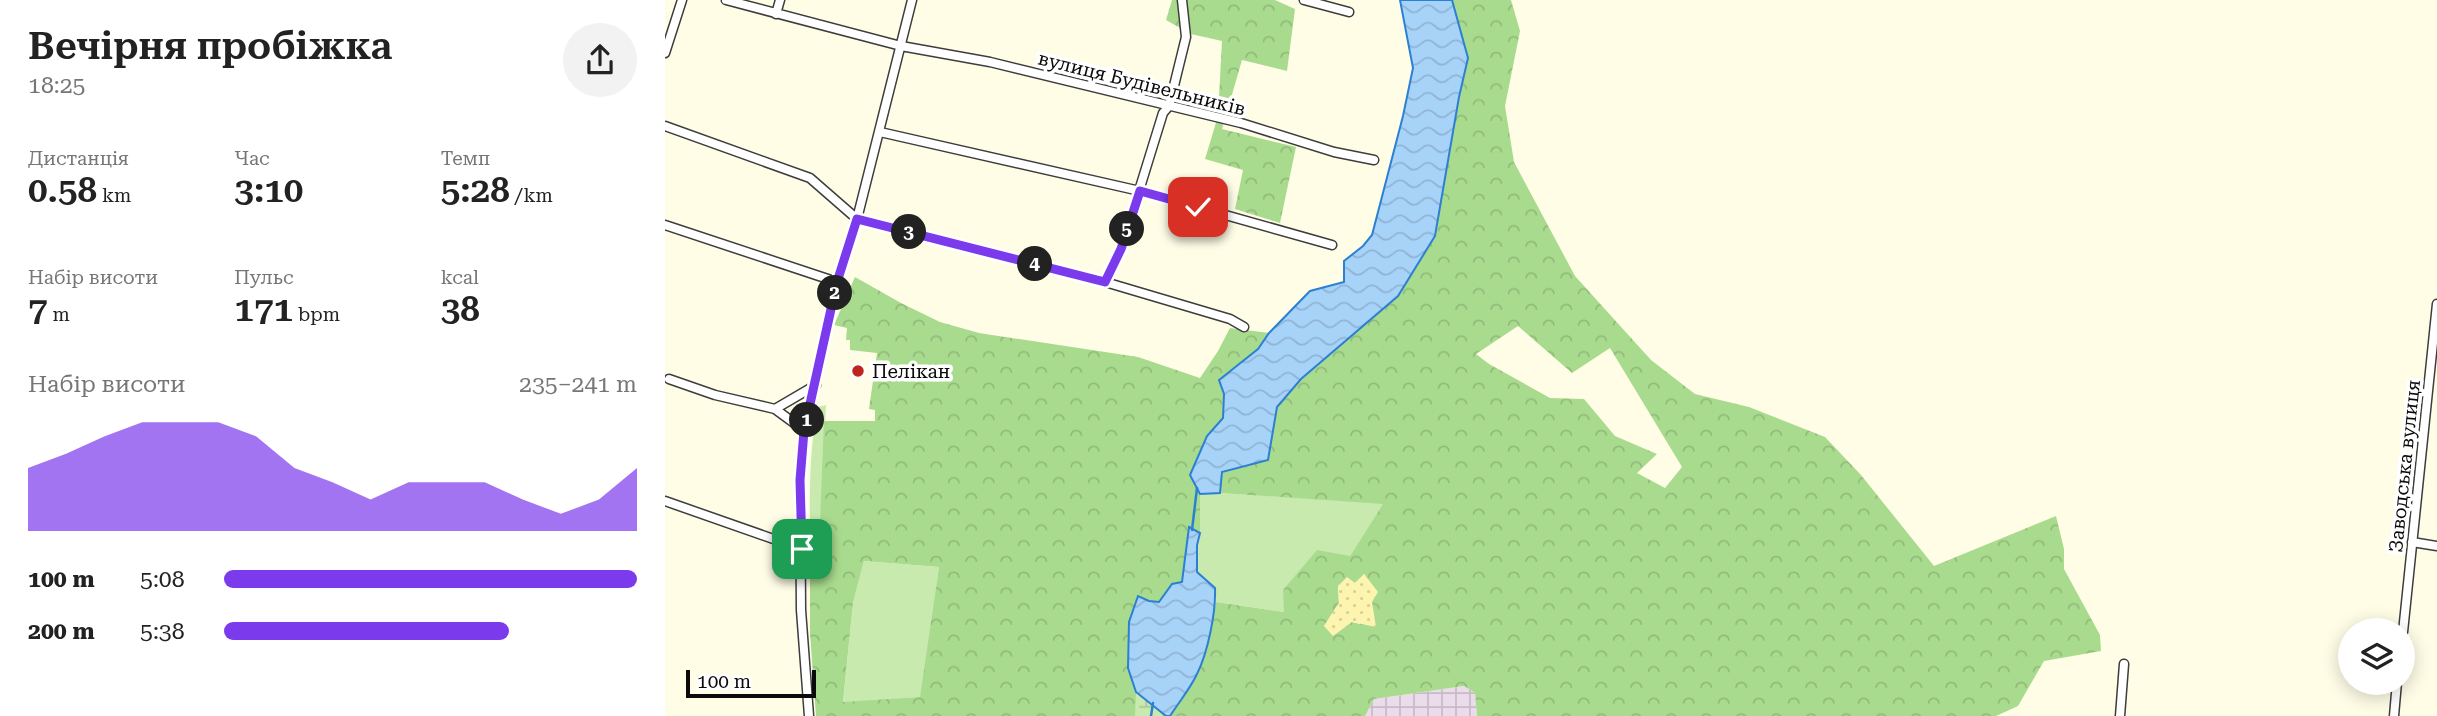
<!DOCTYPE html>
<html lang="uk">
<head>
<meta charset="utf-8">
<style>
	body { margin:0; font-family:"Roboto Serif",serif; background:#f2f2f2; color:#222; height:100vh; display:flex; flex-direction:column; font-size:26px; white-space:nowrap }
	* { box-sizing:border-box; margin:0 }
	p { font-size:23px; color:#767676 }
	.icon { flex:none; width:38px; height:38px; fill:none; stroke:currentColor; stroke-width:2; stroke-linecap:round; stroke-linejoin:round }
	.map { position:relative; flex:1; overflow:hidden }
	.panel { display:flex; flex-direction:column; background:#fff; width:665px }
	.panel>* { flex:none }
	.tools { position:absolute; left:1673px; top:618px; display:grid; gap:14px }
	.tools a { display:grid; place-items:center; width:77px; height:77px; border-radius:50%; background:#fff; box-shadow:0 4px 18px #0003; font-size:35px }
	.scale { position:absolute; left:21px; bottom:18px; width:130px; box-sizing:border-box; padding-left:7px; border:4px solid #0a0a0a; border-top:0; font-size:19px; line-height:24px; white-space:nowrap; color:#0a0a0a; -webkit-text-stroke:5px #fff; paint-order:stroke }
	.pin { position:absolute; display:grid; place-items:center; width:60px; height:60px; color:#fff; margin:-30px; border-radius:14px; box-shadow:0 4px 10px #0006 }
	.km { position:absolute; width:35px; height:35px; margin:-18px; border-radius:50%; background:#222; color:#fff; font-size:19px; line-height:35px; text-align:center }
	.round { display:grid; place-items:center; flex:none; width:74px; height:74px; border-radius:37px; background:#f2f2f2 }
	.head { display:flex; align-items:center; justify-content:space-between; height:119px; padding:0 28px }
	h1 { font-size:38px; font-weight:600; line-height:52px }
	.figures { display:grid; grid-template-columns:repeat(3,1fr); gap:10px; height:119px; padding:7px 28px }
	.figures div { display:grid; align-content:center }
	.figures b { font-size:35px; font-weight:600 }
	.figures small { font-size:19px; font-weight:400 }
	.figures p { font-size:19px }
	.chart { height:196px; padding:14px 28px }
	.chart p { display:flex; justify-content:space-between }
	.chart svg { width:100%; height:126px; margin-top:7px; fill:#7c3aed; opacity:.7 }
	ul { padding:0 28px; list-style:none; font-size:23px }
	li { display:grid; grid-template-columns:112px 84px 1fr; align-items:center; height:52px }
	li i { height:18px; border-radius:9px; background:#7c3aed }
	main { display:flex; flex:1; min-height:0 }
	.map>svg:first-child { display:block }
	.industrial { fill:url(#industrial-grid) }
	.grass { fill:#c8eaaf }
	.forest { fill:url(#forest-crowns); fill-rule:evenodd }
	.wetland { fill:url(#wetland-marsh) }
	.sand { fill:url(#sand-dots) }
	.water { fill:url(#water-waves); stroke:#2c80d3; stroke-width:2 }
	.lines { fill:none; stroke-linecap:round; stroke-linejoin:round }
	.stream { stroke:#2c80d3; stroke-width:2.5 }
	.street-casing { stroke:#3d3d3d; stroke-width:11 }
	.street { stroke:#fff; stroke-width:8 }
	.route-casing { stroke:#fff; stroke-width:14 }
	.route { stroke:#7c3aed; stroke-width:9 }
	.poi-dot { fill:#be251d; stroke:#fff; stroke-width:2.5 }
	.labels { text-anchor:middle; stroke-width:7; stroke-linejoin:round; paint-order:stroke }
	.street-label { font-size:19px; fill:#0a0a0a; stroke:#fff }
	.poi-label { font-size:19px; fill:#0a0a0a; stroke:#fff; text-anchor:start }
</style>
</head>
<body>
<main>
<section class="panel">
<div class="head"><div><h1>Вечірня пробіжка</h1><p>18:25</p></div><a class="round"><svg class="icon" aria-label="share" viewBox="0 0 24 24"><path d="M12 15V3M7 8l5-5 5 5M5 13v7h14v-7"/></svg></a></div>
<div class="figures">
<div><p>Дистанція</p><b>0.58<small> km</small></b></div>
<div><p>Час</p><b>3:10</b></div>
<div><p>Темп</p><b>5:28<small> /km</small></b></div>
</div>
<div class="figures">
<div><p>Набір висоти</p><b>7<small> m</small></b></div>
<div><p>Пульс</p><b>171<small> bpm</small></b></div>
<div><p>kcal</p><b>38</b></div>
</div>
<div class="chart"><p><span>Набір висоти</span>235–241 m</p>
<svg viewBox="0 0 160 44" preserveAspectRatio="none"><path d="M0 44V22L10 17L20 11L30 6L40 6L50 6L60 11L70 22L80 27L90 33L100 27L110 27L120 27L130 33L140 38L150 33L160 22V44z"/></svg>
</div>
<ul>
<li><b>100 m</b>5:08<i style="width:100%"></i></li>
<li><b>200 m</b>5:38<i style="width:69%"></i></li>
</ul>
</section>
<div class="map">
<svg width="1772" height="716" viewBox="0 0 1772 716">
	<defs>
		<pattern id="industrial-grid" width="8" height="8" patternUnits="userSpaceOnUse" patternTransform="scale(1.75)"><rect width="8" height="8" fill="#eadcea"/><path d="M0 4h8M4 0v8" fill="none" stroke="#c7bbc7"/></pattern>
		<pattern id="forest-crowns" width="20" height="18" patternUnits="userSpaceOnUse" patternTransform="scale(1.75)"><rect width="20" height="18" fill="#a9db8e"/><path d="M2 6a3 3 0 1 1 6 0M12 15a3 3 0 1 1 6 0" fill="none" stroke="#90bb79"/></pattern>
		<pattern id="wetland-marsh" width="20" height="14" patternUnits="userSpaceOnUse" patternTransform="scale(1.75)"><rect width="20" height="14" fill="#c8eaaf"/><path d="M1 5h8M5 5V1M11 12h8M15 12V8" fill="none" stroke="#aac795"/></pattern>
		<pattern id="sand-dots" width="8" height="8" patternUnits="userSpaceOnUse" patternTransform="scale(1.75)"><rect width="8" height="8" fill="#fdf4b0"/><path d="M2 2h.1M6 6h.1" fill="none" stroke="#d8d096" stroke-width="1.8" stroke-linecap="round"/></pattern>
		<pattern id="water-waves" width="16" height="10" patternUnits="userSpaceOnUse" patternTransform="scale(1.75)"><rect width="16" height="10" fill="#a8d3f9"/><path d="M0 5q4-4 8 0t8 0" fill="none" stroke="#8fb4d4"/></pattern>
	</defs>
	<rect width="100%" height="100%" fill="#fffde6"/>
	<!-- industrial -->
	<path class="industrial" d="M 799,686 L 810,693 L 812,716 L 700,716 L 709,699 Z"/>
	<!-- grass -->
	<path class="grass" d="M 161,405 L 154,544 L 145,549 C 145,502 143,454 153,407 Z
		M 555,493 L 719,503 L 685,556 L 619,612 L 551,602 L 550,588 L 532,573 L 535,494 Z
		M 199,561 L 274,567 L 256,697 L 178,703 L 188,603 Z"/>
	<!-- forest -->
	<path class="forest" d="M 507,0 L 610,0 L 630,9 L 622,71 L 577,60 L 557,129 L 631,147 L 615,223 L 570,209 L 578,170 L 540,159 L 553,116 L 557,41 L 526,34 L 501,20 Z
		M 787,0 L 846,0 L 855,31 L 840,106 L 849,162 L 910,276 L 986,360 L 1030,394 L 1084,407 L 1160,437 L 1196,475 L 1269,566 L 1391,516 L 1399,549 L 1399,569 L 1435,635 L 1436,651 L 1379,661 L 1353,706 L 1331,716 L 812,716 L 810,693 L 799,686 L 709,699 L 700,716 L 505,716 L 533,674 L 544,635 L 551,602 L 619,612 L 618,590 L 652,550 L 685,556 L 718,504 L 555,493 L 557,473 L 603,460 L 612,407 L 636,379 L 794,96 L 803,58 ZM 853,326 L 907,373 L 945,348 L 1017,467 L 1000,488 L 972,473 L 992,454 L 950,436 L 919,399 L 885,398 L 824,364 L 811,354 ZM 700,574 L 695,624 L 687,622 L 659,626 L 674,603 L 673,586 L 679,582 L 690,583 Z
		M 190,277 L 236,303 L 275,322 L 314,333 L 473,357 L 535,378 L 553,351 L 565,328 L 604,333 L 593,349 L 554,380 L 559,394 L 558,418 L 542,436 L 525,475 L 535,494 L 535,533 L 524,528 L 517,583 L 507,584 L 494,602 L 484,601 L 471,691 L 501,716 L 151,716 L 145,633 L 145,549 L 154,544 L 159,421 L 210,421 L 210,410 L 204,409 L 212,353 L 185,350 L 185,340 L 181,340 L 182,328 L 169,325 ZM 199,561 L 274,567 L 255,697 L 178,702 L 188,603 Z"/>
	<!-- wetland -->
	<path class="wetland" d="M 471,692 L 501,716 L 470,716 Z"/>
	<!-- sand -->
	<path class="sand" d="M 699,574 L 713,592 L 707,602 L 711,627 L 687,622 L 668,636 L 659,626 L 674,603 L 673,586 L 682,577 L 690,583 Z"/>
	<!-- water -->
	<path class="water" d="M 735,0 L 787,0 L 803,58 L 794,97 L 770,236 L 733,296 L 636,379 L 612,407 L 603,460 L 557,472 L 555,493 L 535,494 L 525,475 L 542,436 L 558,418 L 559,394 L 554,380 L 593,349 L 604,333 L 645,291 L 679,282 L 679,261 L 698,246 L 707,235 L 738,116 L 748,68 Z
		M 524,527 L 535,533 L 532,545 L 532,572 L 550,588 C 551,612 543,652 532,674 C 525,689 514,702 505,716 L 501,716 L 471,692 L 463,668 L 464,622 L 473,596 L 484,601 L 494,602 L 507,584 L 517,582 Z"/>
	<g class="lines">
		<!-- stream -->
		<path class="stream" d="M 527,530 L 532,488
			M 486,716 L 488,703"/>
		<defs>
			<path id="street" d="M 61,0 L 236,46 L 325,62 L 576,123 L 669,152 L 709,160
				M 639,0 L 684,12
				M 111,14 L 115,0
				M 0,53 L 17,0
				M 0,126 L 145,178 L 192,219 L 440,282 L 565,319 L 579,327
				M 215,132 L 475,191 L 667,245
				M 0,225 L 172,282
				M 440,282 L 456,249 L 498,113 L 504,106 L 521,37 L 517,0
				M 4,379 L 50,395 L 110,409 L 140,431
				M 110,409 L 151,385
				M 0,501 L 137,549
				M 1747,542 L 1772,546
				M 1738,632 L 1772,304
				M 144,716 L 136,610 L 135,480 L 140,431 L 172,282 L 192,219 L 247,0
				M 1455,716 L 1459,664
				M 1729,716 L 1732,682"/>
		</defs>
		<!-- street casing -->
		<use href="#street" class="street-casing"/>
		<!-- street -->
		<use href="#street" class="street"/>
	</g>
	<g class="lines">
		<defs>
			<path id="route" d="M 137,549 L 135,480 L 139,431 L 172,282 L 192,219 L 440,282 L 456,249 L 475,191 L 533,207"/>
		</defs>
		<!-- route casing -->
		<use href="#route" class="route-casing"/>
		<!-- route -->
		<use href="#route" class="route"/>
	</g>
	<!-- markers -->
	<circle class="poi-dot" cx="193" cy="371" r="7"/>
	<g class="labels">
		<!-- street labels -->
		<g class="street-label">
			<text transform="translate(477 83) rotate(14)" y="7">вулиця Будівельників</text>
			<text transform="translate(1739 466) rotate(-84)" y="7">Заводська вулиця</text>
		</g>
		<!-- poi labels -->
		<g class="poi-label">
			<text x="207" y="378">Пелікан</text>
		</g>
	</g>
</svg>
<div class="tools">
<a><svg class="icon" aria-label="layers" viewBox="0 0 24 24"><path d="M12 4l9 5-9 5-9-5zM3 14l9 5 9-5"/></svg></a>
</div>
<div class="scale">100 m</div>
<div class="pin" style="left:137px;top:549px;background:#1e9e55"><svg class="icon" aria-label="arrive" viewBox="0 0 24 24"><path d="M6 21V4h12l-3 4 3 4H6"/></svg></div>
<div class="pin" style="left:533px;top:207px;background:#d93025"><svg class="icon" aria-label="check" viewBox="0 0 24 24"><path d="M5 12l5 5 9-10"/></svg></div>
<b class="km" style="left:142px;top:420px">1</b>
<b class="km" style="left:170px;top:293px">2</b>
<b class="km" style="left:244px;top:232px">3</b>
<b class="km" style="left:370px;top:264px">4</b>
<b class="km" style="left:462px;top:229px">5</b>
</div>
</main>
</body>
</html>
